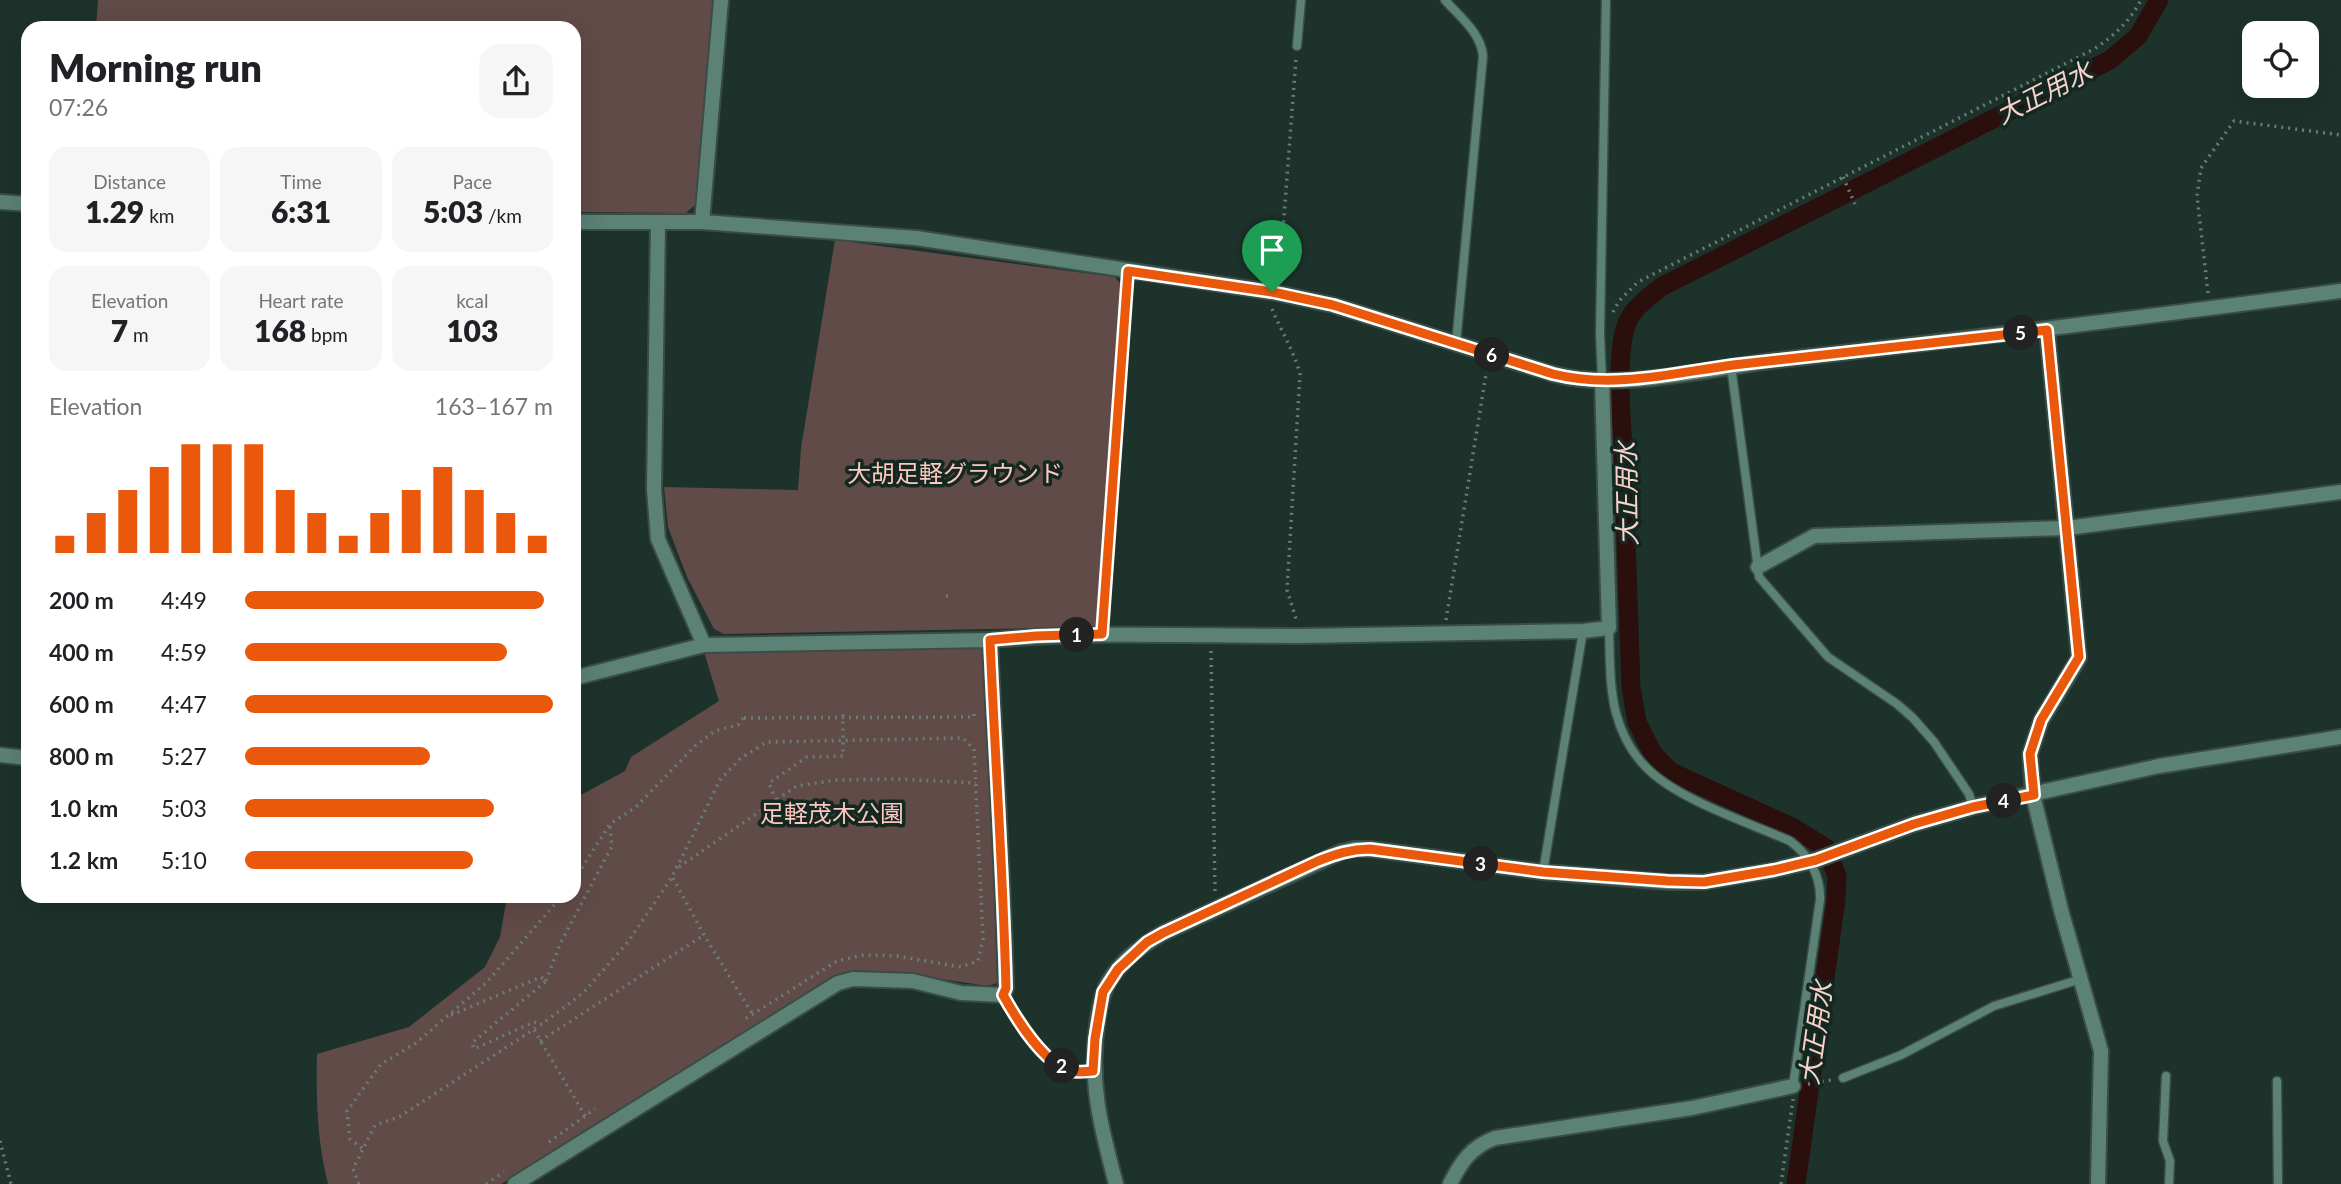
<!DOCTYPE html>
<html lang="en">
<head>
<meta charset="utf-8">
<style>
	body { margin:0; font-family:Lato,"Noto Sans JP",sans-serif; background:#f6f6f6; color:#202124; height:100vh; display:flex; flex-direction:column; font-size:26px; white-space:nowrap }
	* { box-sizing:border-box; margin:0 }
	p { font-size:23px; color:#757577 }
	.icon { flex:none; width:38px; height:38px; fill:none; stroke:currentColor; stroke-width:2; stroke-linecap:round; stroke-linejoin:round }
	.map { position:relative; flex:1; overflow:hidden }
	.drawer { position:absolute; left:21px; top:21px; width:560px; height:882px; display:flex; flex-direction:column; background:#fff; border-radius:21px; box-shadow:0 7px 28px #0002 }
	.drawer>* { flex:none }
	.buttons { position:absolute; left:2242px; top:21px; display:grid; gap:14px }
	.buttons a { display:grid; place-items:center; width:77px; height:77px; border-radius:14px; background:#fff; box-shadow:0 7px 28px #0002; font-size:35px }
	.pin { position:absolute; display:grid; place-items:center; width:60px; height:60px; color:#fff; margin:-72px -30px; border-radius:50% 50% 50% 0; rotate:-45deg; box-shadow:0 0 7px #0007 }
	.pin .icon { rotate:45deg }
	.km { position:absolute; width:35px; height:35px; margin:-18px; border-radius:50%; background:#222; color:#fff; font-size:19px; line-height:35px; text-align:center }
	.round { display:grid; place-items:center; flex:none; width:74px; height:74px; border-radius:21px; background:#f6f6f6 }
	.headline { display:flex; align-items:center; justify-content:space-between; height:119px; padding:0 28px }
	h1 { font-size:38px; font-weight:800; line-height:52px }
	.metrics { display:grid; grid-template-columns:repeat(3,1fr); gap:10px; height:119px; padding:7px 28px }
	.metrics div { display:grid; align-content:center; border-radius:18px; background:#f6f6f6; text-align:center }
	.metrics b { font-size:30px; font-weight:800 }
	.metrics small { font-size:19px; font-weight:400 }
	.metrics p { font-size:19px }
	.chart { height:196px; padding:14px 28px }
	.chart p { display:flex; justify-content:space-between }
	.chart svg { width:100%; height:126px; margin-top:7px; stroke:#ea580c; stroke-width:6 }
	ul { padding:0 28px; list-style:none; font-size:23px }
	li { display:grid; grid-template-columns:112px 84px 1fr; align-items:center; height:52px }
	li i { height:18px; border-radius:9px; background:#ea580c }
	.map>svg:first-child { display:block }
	.green { fill:#614b48 }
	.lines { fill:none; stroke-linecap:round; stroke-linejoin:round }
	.canal { stroke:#2b0f0c; stroke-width:19 }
	.service-casing { stroke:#394d46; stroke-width:11 }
	.minor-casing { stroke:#394d46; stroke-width:18 }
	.path { stroke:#6a7c75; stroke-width:3.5; stroke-dasharray:2 5; stroke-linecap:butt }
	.service { stroke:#5b8274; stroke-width:8 }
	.minor { stroke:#5b8274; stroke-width:14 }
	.route-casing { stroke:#fff; stroke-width:14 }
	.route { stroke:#ea580c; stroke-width:9 }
	.labels { text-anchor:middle; stroke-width:7; stroke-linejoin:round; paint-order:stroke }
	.park-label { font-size:24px; fill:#fbc7bf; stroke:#132821 }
	.water-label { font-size:26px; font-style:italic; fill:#fad2cc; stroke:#132821 }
</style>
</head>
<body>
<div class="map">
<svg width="2341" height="1184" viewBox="0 0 2341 1184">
	<rect width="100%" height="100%" fill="#1d322b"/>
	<!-- green -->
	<path class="green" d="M 98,0 L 713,0 L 696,204 L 686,213 L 574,212 L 574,28 L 96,28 Z
		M 835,240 L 1115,277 L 1122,286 L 1101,620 L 1095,627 L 724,634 L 714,629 L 687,577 L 668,527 L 664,487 L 798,490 L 801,448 Z
		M 986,646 L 997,983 L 988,986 L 908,974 L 834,977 L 501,1184 L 328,1184 C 317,1141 316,1098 317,1054 L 409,1027 L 485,967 L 500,937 L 507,896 L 574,896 L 574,802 L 579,796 L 625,771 L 631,757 L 719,701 L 704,652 Z"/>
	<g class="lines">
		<!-- canal -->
		<path class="canal" d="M 1796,1184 L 1836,900 L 1837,876 L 1826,848 L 1794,828 L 1671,772 L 1653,754 L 1637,722 L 1631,687 C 1628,608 1625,528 1623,448 C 1621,415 1616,355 1626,326 C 1631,309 1648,298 1661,287 L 2110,60 L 2138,36 L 2159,0"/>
		<defs>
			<path id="service" d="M 1445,0 C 1460,17 1481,33 1483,56 L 1456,344
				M 1297,46 L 1301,0
				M 1731,366 L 1759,577 L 1828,657 L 1897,704 L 1913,718 L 1934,742 L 1969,794 L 1973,807
				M 1602,380 L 1600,334 L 1606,0
				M 1609,628 C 1610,656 1609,686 1616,713 C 1622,735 1634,757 1651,772 C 1683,801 1749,823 1790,841 C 1809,855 1821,876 1820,900 L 1793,1086
				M 1543,872 L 1583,631
				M 1003,995 C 1016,1018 1043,1064 1071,1071 C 1078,1073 1087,1071 1093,1071
				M 2166,1076 L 2163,1141 L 2170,1161 L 2169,1184
				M 1843,1078 L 1901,1055 L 1994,1006 L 2081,979
				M 2277,1081 L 2278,1184"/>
			<path id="minor" d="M 0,202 L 28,204
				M 574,222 L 702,222 L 916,238 L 1272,292 L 1333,305 L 1553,374 C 1622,392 1708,368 1779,360 C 1967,339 2154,316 2341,291
				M 702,222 L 721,0
				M 658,223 L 654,489 L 658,539 L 704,645
				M 2047,330 L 2079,658 L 2041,721 L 2030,754 L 2033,795 L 2061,910 L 2101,1051 L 2098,1184
				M 1758,567 L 1814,536 L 2067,528 L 2341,492
				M 574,678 L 704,645 L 990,640 C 1094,631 1197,636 1300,636 C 1395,635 1489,632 1583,631 L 1609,628 L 1602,380
				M 0,755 L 28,758
				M 515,1184 L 838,983 L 853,979 L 913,981 L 961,993 L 1003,995 L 1006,988 C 1003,872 995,756 990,640
				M 1116,1184 C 1101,1128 1089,1083 1097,1025 C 1099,1011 1101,996 1108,983 C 1120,962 1142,945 1163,933 L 1341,852 L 1354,849 L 1370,849 L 1543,872 L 1668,882 L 1704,882 L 1774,870 L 1816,860 L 1914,824 L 1973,807 L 2159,766 L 2341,737
				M 1450,1184 C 1461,1162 1471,1147 1495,1138 L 1692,1108 L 1793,1086"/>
		</defs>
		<!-- service casing -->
		<use href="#service" class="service-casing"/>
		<!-- minor casing -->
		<use href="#minor" class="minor-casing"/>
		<!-- path -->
		<path class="path" d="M 1843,177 L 1855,204
			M 1277,278 L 1281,256 L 1296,59
			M 2208,293 L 2197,196 L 2201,168 L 2234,121 L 2341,135
			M 1272,309 C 1281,331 1294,351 1300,374 L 1287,590 L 1297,622
			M 1613,312 L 1619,301 L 1638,282 L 2094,49 C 2114,36 2130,21 2141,0
			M 946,596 L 951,596
			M 1446,620 L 1487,368
			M 1103,621 L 1127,283
			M 1211,651 L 1215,892
			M 744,718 L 974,717 L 974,711
			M 776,800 L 769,783 L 807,757 L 843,756 L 843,713
			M 679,867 L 797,786 L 836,780 L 896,779 L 976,783
			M 673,878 L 704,935 L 753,1015
			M 574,880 L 610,824 L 636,807 L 695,746 L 715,731 L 738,725 L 746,714
			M 546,981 L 560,944 L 612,846 L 610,826
			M 451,1015 L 541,977 L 546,981 L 472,1043 L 474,1049 L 534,1022 L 542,1024
			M 534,1030 L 586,1117
			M 540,1041 L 704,935
			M 1808,1084 L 1831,1080
			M 0,1141 L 11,1184
			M 549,1142 L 595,1109
			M 362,1148 L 350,1139 L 347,1111 L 381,1064 L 416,1043 L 487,982 L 562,896
			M 359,1184 L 353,1169 L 375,1125 L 399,1117 L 542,1024 L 583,993 L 628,942 L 672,877 L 720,780 L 741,758 L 767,742 L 963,738 L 974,749 L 983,939 L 978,961 L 961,967 L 897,956 L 864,955 L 837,961 L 745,1019
			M 486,1184 L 504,1172
			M 1781,1184 L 1793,1099"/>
		<!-- service -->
		<use href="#service" class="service"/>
		<!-- minor -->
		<use href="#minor" class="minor"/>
	</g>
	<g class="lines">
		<defs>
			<path id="route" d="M 1128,271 L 1272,292 L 1333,305 L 1553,374 C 1613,389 1674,373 1733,365 C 1838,353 1943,342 2047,330 L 2079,657 L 2041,720 L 2030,754 L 2034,795 L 1973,807 L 1914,824 L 1816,860 L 1774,870 L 1704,882 L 1668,881 L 1543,872 L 1370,849 C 1351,849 1336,854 1318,861 L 1163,933 L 1147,942 L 1118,969 L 1103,992 L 1095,1039 L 1093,1071 C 1087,1071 1078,1073 1071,1071 C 1043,1064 1016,1018 1003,995 L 1006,988 C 1003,872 995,756 990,640 L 1036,636 L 1102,634 Z"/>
		</defs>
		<!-- route casing -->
		<use href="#route" class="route-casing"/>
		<!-- route -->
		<use href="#route" class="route"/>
	</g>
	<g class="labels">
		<!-- park labels -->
		<g class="park-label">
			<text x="955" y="482">大胡足軽グラウンド</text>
			<text x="832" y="822">足軽茂木公園</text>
		</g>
		<!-- water labels -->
		<g class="water-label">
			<text transform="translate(2044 93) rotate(-27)" y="9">大正用水</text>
			<text transform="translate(1627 494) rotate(-91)" y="9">大正用水</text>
			<text transform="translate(1816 1033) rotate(-82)" y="9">大正用水</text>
		</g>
	</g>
</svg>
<div class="buttons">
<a><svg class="icon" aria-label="locate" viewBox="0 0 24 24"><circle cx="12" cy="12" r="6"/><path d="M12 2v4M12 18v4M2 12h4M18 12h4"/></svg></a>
</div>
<div class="pin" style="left:1272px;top:292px;background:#1e9e55"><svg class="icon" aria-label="arrive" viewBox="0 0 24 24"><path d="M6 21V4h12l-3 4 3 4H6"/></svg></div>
<b class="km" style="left:1077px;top:635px">1</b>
<b class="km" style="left:1062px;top:1066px">2</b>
<b class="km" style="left:1481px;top:864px">3</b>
<b class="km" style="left:2004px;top:801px">4</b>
<b class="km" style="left:2021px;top:333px">5</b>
<b class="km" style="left:1492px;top:355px">6</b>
<section class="drawer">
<div class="headline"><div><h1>Morning run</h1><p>07:26</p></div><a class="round"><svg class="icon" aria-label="share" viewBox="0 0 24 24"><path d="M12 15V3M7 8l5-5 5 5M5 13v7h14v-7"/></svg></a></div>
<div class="metrics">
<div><p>Distance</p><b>1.29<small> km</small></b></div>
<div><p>Time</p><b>6:31</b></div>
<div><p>Pace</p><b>5:03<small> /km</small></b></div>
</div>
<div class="metrics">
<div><p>Elevation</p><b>7<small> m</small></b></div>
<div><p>Heart rate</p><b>168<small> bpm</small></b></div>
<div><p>kcal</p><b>103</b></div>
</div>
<div class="chart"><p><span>Elevation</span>163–167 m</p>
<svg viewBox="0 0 160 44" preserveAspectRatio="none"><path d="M5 44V38M15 44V30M25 44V22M35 44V14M45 44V6M55 44V6M65 44V6M75 44V22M85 44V30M95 44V38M105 44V30M115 44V22M125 44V14M135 44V22M145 44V30M155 44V38"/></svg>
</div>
<ul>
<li><b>200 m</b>4:49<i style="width:97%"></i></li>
<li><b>400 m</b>4:59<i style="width:85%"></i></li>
<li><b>600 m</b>4:47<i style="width:100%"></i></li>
<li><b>800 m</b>5:27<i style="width:60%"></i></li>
<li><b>1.0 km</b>5:03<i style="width:81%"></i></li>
<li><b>1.2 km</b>5:10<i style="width:74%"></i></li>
</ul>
</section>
</div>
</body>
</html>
